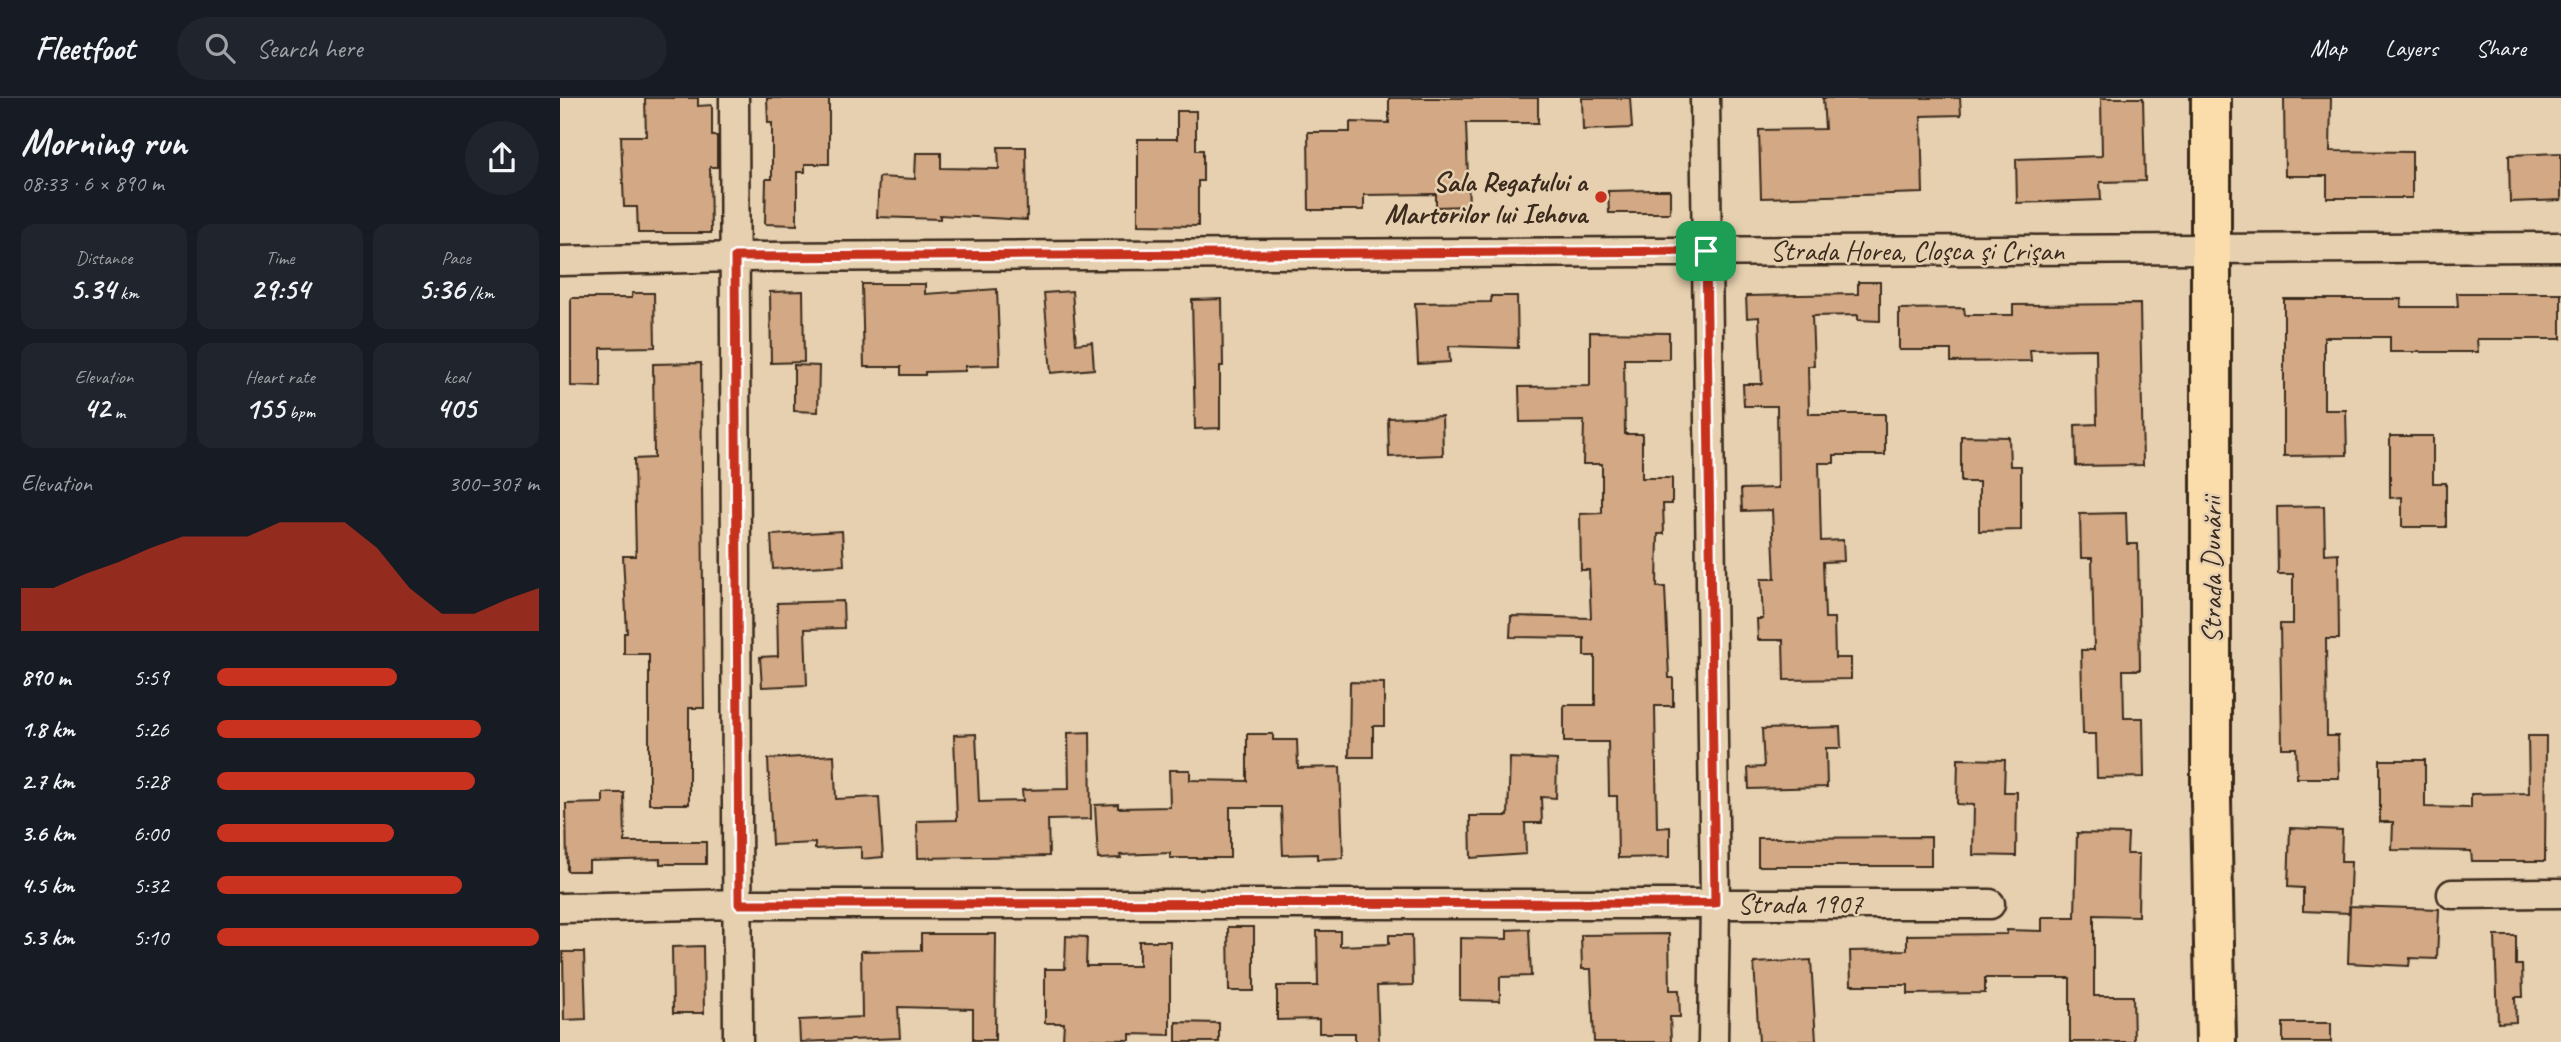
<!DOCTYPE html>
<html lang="en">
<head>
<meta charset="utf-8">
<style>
	body { margin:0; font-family:Caveat,sans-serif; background:#20242c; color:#f1f3f6; height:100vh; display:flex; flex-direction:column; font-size:26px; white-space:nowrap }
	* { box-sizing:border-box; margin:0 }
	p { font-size:23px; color:#9ea1a6 }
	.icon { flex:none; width:38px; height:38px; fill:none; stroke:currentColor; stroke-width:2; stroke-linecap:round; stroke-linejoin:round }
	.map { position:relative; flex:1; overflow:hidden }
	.side { display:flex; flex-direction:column; background:#171b24; width:560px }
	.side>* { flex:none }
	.pin { position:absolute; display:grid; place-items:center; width:60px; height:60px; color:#fff; margin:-30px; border-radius:14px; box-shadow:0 4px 10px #0006 }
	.round { display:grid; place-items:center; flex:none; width:74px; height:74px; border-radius:37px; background:#20242c }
	.headline { display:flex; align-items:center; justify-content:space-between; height:119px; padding:0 21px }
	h1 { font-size:38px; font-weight:800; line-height:52px }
	.metrics { display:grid; grid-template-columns:repeat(3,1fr); gap:10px; height:119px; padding:7px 21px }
	.metrics div { display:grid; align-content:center; border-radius:14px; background:#20242c; text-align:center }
	.metrics b { font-size:30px; font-weight:800 }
	.metrics small { font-size:19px; font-weight:400 }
	.metrics p { font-size:19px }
	.chart { height:196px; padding:14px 21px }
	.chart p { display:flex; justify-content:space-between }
	.chart svg { width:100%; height:126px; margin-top:7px; fill:#c8321e; opacity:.7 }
	ul { padding:0 21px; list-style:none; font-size:23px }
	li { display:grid; grid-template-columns:112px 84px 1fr; align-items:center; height:52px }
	li i { height:18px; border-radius:9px; background:#c8321e }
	header { display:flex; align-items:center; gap:42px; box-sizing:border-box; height:98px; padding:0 35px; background:#171b24; border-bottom:2px solid #363941 }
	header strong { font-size:33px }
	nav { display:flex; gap:38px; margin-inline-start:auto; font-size:24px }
	.search { width:490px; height:63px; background:#20242c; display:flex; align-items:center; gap:18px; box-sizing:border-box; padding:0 24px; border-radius:38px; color:#9ea1a6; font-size:26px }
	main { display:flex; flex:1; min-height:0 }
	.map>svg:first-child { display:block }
	.building { fill:#d2a984; stroke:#3b2a1e; stroke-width:2 }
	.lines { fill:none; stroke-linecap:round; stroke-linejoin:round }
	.minor-casing { stroke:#3b2a1e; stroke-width:33 }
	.primary-casing { stroke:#3b2a1e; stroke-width:44 }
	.minor { stroke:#e6d0af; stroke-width:28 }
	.primary { stroke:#faddab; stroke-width:38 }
	.route-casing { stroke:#fff; stroke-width:14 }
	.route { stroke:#c8321e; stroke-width:9 }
	.poi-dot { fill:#c8321e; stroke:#e6d0af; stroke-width:2.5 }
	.labels { text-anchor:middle; stroke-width:5; stroke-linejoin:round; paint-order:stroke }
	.poi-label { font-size:28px; font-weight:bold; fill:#3b2a1e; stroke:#e6d0af; text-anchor:end }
	.street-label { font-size:28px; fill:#3b2a1e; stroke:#e6d0af }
</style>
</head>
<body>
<header>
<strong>Fleetfoot</strong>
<div class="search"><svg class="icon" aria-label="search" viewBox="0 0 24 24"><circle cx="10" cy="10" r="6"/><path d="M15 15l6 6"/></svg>Search here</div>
<nav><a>Map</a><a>Layers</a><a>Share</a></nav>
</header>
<main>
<section class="side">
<div class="headline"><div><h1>Morning run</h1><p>08:33 · 6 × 890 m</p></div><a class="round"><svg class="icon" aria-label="share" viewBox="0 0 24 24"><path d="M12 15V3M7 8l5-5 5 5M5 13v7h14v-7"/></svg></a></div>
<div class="metrics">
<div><p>Distance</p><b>5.34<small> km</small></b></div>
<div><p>Time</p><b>29:54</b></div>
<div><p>Pace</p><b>5:36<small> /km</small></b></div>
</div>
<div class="metrics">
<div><p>Elevation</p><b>42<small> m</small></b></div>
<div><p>Heart rate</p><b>155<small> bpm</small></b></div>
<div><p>kcal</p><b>405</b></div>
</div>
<div class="chart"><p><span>Elevation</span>300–307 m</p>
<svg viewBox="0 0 160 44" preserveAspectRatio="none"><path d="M0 44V29L10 29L20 24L30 20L40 15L50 11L60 11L70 11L80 6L90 6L100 6L110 15L120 29L130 38L140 38L150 33L160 29V44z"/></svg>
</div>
<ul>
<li><b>890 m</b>5:59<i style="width:56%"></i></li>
<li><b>1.8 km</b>5:26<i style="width:82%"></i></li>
<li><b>2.7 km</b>5:28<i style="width:80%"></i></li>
<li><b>3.6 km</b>6:00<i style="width:55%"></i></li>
<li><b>4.5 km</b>5:32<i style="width:76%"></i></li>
<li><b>5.3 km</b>5:10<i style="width:100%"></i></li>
</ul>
</section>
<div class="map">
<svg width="2001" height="944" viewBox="0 0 2001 944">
	<rect width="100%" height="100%" fill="#e6d0af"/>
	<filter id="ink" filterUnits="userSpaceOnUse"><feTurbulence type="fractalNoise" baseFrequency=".0143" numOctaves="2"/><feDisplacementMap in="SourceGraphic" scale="14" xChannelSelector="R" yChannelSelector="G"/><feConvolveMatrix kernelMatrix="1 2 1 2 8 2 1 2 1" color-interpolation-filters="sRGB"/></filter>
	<g filter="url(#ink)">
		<!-- building -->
		<path class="building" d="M 85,0 L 138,0 L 138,8 L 152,7 L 152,38 L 157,38 L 157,69 L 150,69 L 151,135 L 78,135 L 77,109 L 64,109 L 61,38 L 86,38 Z
			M 207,0 L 269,0 L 269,66 L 245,66 L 245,74 L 237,74 L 237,127 L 205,126 L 206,81 L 212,81 L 212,25 L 208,25 Z
			M 829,0 L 978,0 L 978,25 L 906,25 L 909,108 L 876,109 L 876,96 L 804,97 L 804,112 L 749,112 L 748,34 L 790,34 L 790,24 L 829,25 Z
			M 1022,0 L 1070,0 L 1072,30 L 1023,32 Z
			M 1263,0 L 1400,0 L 1401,17 L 1361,18 L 1363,95 L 1201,100 L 1199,32 L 1265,31 Z
			M 1541,0 L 1583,0 L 1585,83 L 1540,84 L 1541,102 L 1457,105 L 1456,61 L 1542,58 Z
			M 1724,0 L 1771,0 L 1770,53 L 1852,54 L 1852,100 L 1767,100 L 1767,78 L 1725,78 Z
			M 617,13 L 636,13 L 636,52 L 643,52 L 643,83 L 638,83 L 638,128 L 578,127 L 578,41 L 617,41 Z
			M 438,49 L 466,49 L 467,122 L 380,117 L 380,121 L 317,119 L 319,79 L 355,81 L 356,55 L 381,55 L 381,70 L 439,71 Z
			M 2001,55 L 2001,102 L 1950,104 L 1949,57 Z
			M 1092,92 L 1110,92 L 1110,115 L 1049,115 L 1048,93 Z
			M 1298,184 L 1320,184 L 1320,223 L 1298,222 L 1298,217 L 1252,218 L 1254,268 L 1248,268 L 1249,316 L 1325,316 L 1325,357 L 1274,357 L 1274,365 L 1259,365 L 1261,443 L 1283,442 L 1284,463 L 1263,464 L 1265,520 L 1274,520 L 1275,560 L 1291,560 L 1291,581 L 1224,582 L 1223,542 L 1198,542 L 1197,521 L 1203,521 L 1201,481 L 1215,481 L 1212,412 L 1182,413 L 1181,391 L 1218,390 L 1217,308 L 1184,308 L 1183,286 L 1202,286 L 1199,219 L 1187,220 L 1186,198 L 1298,196 Z
			M 302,186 L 365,186 L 365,196 L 437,191 L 440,267 L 405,268 L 405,273 L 365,274 L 365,277 L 341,277 L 341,269 L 304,269 Z
			M 243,193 L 244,264 L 211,265 L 210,194 Z
			M 512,193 L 516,246 L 532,244 L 534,271 L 491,275 L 484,195 Z
			M 72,195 L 94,195 L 95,249 L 41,250 L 41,289 L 11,288 L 11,200 L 72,200 Z
			M 1897,195 L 2001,195 L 2001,241 L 1917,241 L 1918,254 L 1830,254 L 1830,239 L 1764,239 L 1764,312 L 1786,312 L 1787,357 L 1724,358 L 1724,201 L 1841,201 L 1841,209 L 1898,209 Z
			M 931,198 L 957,198 L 958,250 L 889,248 L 890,264 L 858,266 L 855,205 L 931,204 Z
			M 662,201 L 663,268 L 660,268 L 660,330 L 635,331 L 632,202 Z
			M 1580,206 L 1583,367 L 1516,368 L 1515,327 L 1537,326 L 1536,251 L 1470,252 L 1471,263 L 1391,264 L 1391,252 L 1339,252 L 1339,211 L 1404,210 L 1405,217 L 1453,217 L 1453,207 Z
			M 1030,234 L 1109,235 L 1109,261 L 1064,261 L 1065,336 L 1082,336 L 1082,380 L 1112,380 L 1112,406 L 1103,406 L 1104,436 L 1098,436 L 1097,489 L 1105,489 L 1109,580 L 1113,580 L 1113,608 L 1095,608 L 1097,730 L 1110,729 L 1110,759 L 1058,760 L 1057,698 L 1049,698 L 1048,644 L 1004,644 L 1004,607 L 1035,607 L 1035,558 L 1024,558 L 1024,540 L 950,539 L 951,518 L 1031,520 L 1029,472 L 1021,472 L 1020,416 L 1042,415 L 1042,366 L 1023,366 L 1024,323 L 960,324 L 959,289 L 1030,288 Z
			M 141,265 L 144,610 L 129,610 L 129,706 L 89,706 L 89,556 L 64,556 L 64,535 L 67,535 L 63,458 L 76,458 L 74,361 L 94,360 L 93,266 Z
			M 234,267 L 259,268 L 258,314 L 234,313 Z
			M 882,318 L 883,357 L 829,359 L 828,320 Z
			M 1401,338 L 1449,339 L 1450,368 L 1461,368 L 1461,432 L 1419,433 L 1419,384 L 1401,384 Z
			M 1830,338 L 1873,338 L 1873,385 L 1886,385 L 1886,429 L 1842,429 L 1842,399 L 1830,400 Z
			M 1764,408 L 1765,456 L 1778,455 L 1779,541 L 1766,541 L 1767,638 L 1778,638 L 1779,680 L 1737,680 L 1736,650 L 1722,650 L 1720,526 L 1733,526 L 1733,476 L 1718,476 L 1717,409 Z
			M 1566,415 L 1567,446 L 1578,446 L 1580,572 L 1563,572 L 1564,620 L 1583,620 L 1584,679 L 1537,680 L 1536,636 L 1523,636 L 1521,552 L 1534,552 L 1532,460 L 1521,460 L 1520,416 Z
			M 282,433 L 284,467 L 213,471 L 211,437 Z
			M 283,503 L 284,530 L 245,531 L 247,587 L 202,589 L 200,559 L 218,558 L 217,505 Z
			M 790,584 L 824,585 L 824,628 L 813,628 L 813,659 L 789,659 Z
			M 1280,629 L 1281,650 L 1266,650 L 1267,689 L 1189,691 L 1188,670 L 1204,669 L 1202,631 Z
			M 530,634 L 531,721 L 488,722 L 489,758 L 358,760 L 357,723 L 397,722 L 394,637 L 416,636 L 419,704 L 463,703 L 462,692 L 509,691 L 508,635 Z
			M 687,636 L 713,636 L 713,642 L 737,642 L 738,670 L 780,669 L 783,760 L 757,761 L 757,756 L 723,757 L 721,709 L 670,709 L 670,760 L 610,760 L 610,755 L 560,757 L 561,760 L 538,761 L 535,707 L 558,706 L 558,710 L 610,709 L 609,672 L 630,672 L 630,682 L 687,683 Z
			M 1968,638 L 1986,638 L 1985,763 L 1912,763 L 1911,753 L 1832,752 L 1833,724 L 1820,724 L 1820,662 L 1865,662 L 1865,709 L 1911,710 L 1911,696 L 1969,695 Z
			M 274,657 L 276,701 L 319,699 L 323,759 L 301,761 L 301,749 L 255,751 L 255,745 L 212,747 L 208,661 Z
			M 950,660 L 997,662 L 996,700 L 981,699 L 982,725 L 965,725 L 966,756 L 911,760 L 910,718 L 948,718 Z
			M 1398,661 L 1445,662 L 1444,694 L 1457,694 L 1456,758 L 1413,757 L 1414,707 L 1397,706 Z
			M 43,695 L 64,695 L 65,744 L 146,744 L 146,766 L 100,766 L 100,761 L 29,763 L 29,773 L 7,773 L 6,706 L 43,705 Z
			M 1730,730 L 1782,732 L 1781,764 L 1791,764 L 1789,815 L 1743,813 L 1743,790 L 1728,789 Z
			M 1517,735 L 1568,736 L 1567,756 L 1579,756 L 1578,818 L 1534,817 L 1534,898 L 1573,898 L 1574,944 L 1510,944 L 1510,880 L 1425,880 L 1425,895 L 1348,896 L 1348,887 L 1291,887 L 1290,853 L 1347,852 L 1347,837 L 1447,836 L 1447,832 L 1482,833 L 1482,819 L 1515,819 Z
			M 1371,739 L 1371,768 L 1198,768 L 1198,740 Z
			M 1790,808 L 1879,811 L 1877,861 L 1850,860 L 1849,868 L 1788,865 Z
			M 668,829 L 694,829 L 694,893 L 669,893 Z
			M 969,831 L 971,878 L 940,879 L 940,903 L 900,902 L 900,840 L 947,841 L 947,832 Z
			M 757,833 L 780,833 L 780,848 L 829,846 L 829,837 L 852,837 L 853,887 L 817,888 L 819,944 L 795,944 L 795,935 L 759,935 L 759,921 L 717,922 L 717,888 L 758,888 Z
			M 361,836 L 436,836 L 435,942 L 413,942 L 413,911 L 338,909 L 340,940 L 240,944 L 239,922 L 302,919 L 301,853 L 361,852 Z
			M 1109,836 L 1110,892 L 1119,892 L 1120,919 L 1110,919 L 1111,944 L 1034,944 L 1031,871 L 1022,871 L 1021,837 Z
			M 506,838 L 527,839 L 526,868 L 579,868 L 579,843 L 610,843 L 610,937 L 570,936 L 570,942 L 503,941 L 504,925 L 485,925 L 485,871 L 505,871 Z
			M 1935,838 L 1956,838 L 1956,867 L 1962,867 L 1963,899 L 1955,899 L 1956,924 L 1938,925 Z
			M 143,848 L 144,915 L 113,915 L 112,849 Z
			M 3,854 L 24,854 L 26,921 L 4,922 Z
			M 1251,862 L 1256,943 L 1199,944 L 1194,865 Z
			M 616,924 L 659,925 L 659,944 L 616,944 Z
			M 1723,925 L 1771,925 L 1771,944 L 1723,944 Z"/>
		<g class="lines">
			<defs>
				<path id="minor" d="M 174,0 L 178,944
					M 1145,0 L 1155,805 L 1153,944
					M 0,163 L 175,159 L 2001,149
					M 1892,796 L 2001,795
					M 0,810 L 179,806 L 1430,806"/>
				<path id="primary" d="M 1651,0 L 1651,702 L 1656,944"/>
			</defs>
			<!-- minor casing -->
			<use href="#minor" class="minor-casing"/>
			<!-- primary casing -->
			<use href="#primary" class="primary-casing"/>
			<!-- minor -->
			<use href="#minor" class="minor"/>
			<!-- primary -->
			<use href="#primary" class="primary"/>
		</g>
	</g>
	<g class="lines" filter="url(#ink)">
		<defs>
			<path id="route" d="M 1146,153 L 1155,805 L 179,806 L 175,159 Z"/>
		</defs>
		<!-- route casing -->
		<use href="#route" class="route-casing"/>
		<!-- route -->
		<use href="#route" class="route"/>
	</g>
	<!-- markers -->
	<circle class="poi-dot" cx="1041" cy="99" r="7"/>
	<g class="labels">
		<!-- poi labels -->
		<g class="poi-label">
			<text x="1027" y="93">Sala Regatului a<tspan x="1027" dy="32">Martorilor lui Iehova</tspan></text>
		</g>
		<!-- street labels -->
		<g class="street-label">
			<text x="1357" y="162">Strada Horea, Cloşca şi Crişan</text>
			<text transform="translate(1651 472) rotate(-90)" y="10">Strada Dunării</text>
			<text x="1240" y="815">Strada 1907</text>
		</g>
	</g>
</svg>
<div class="pin" style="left:1146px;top:153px;background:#1e9e55"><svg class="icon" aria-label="arrive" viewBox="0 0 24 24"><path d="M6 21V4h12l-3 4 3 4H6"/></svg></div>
</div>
</main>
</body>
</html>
